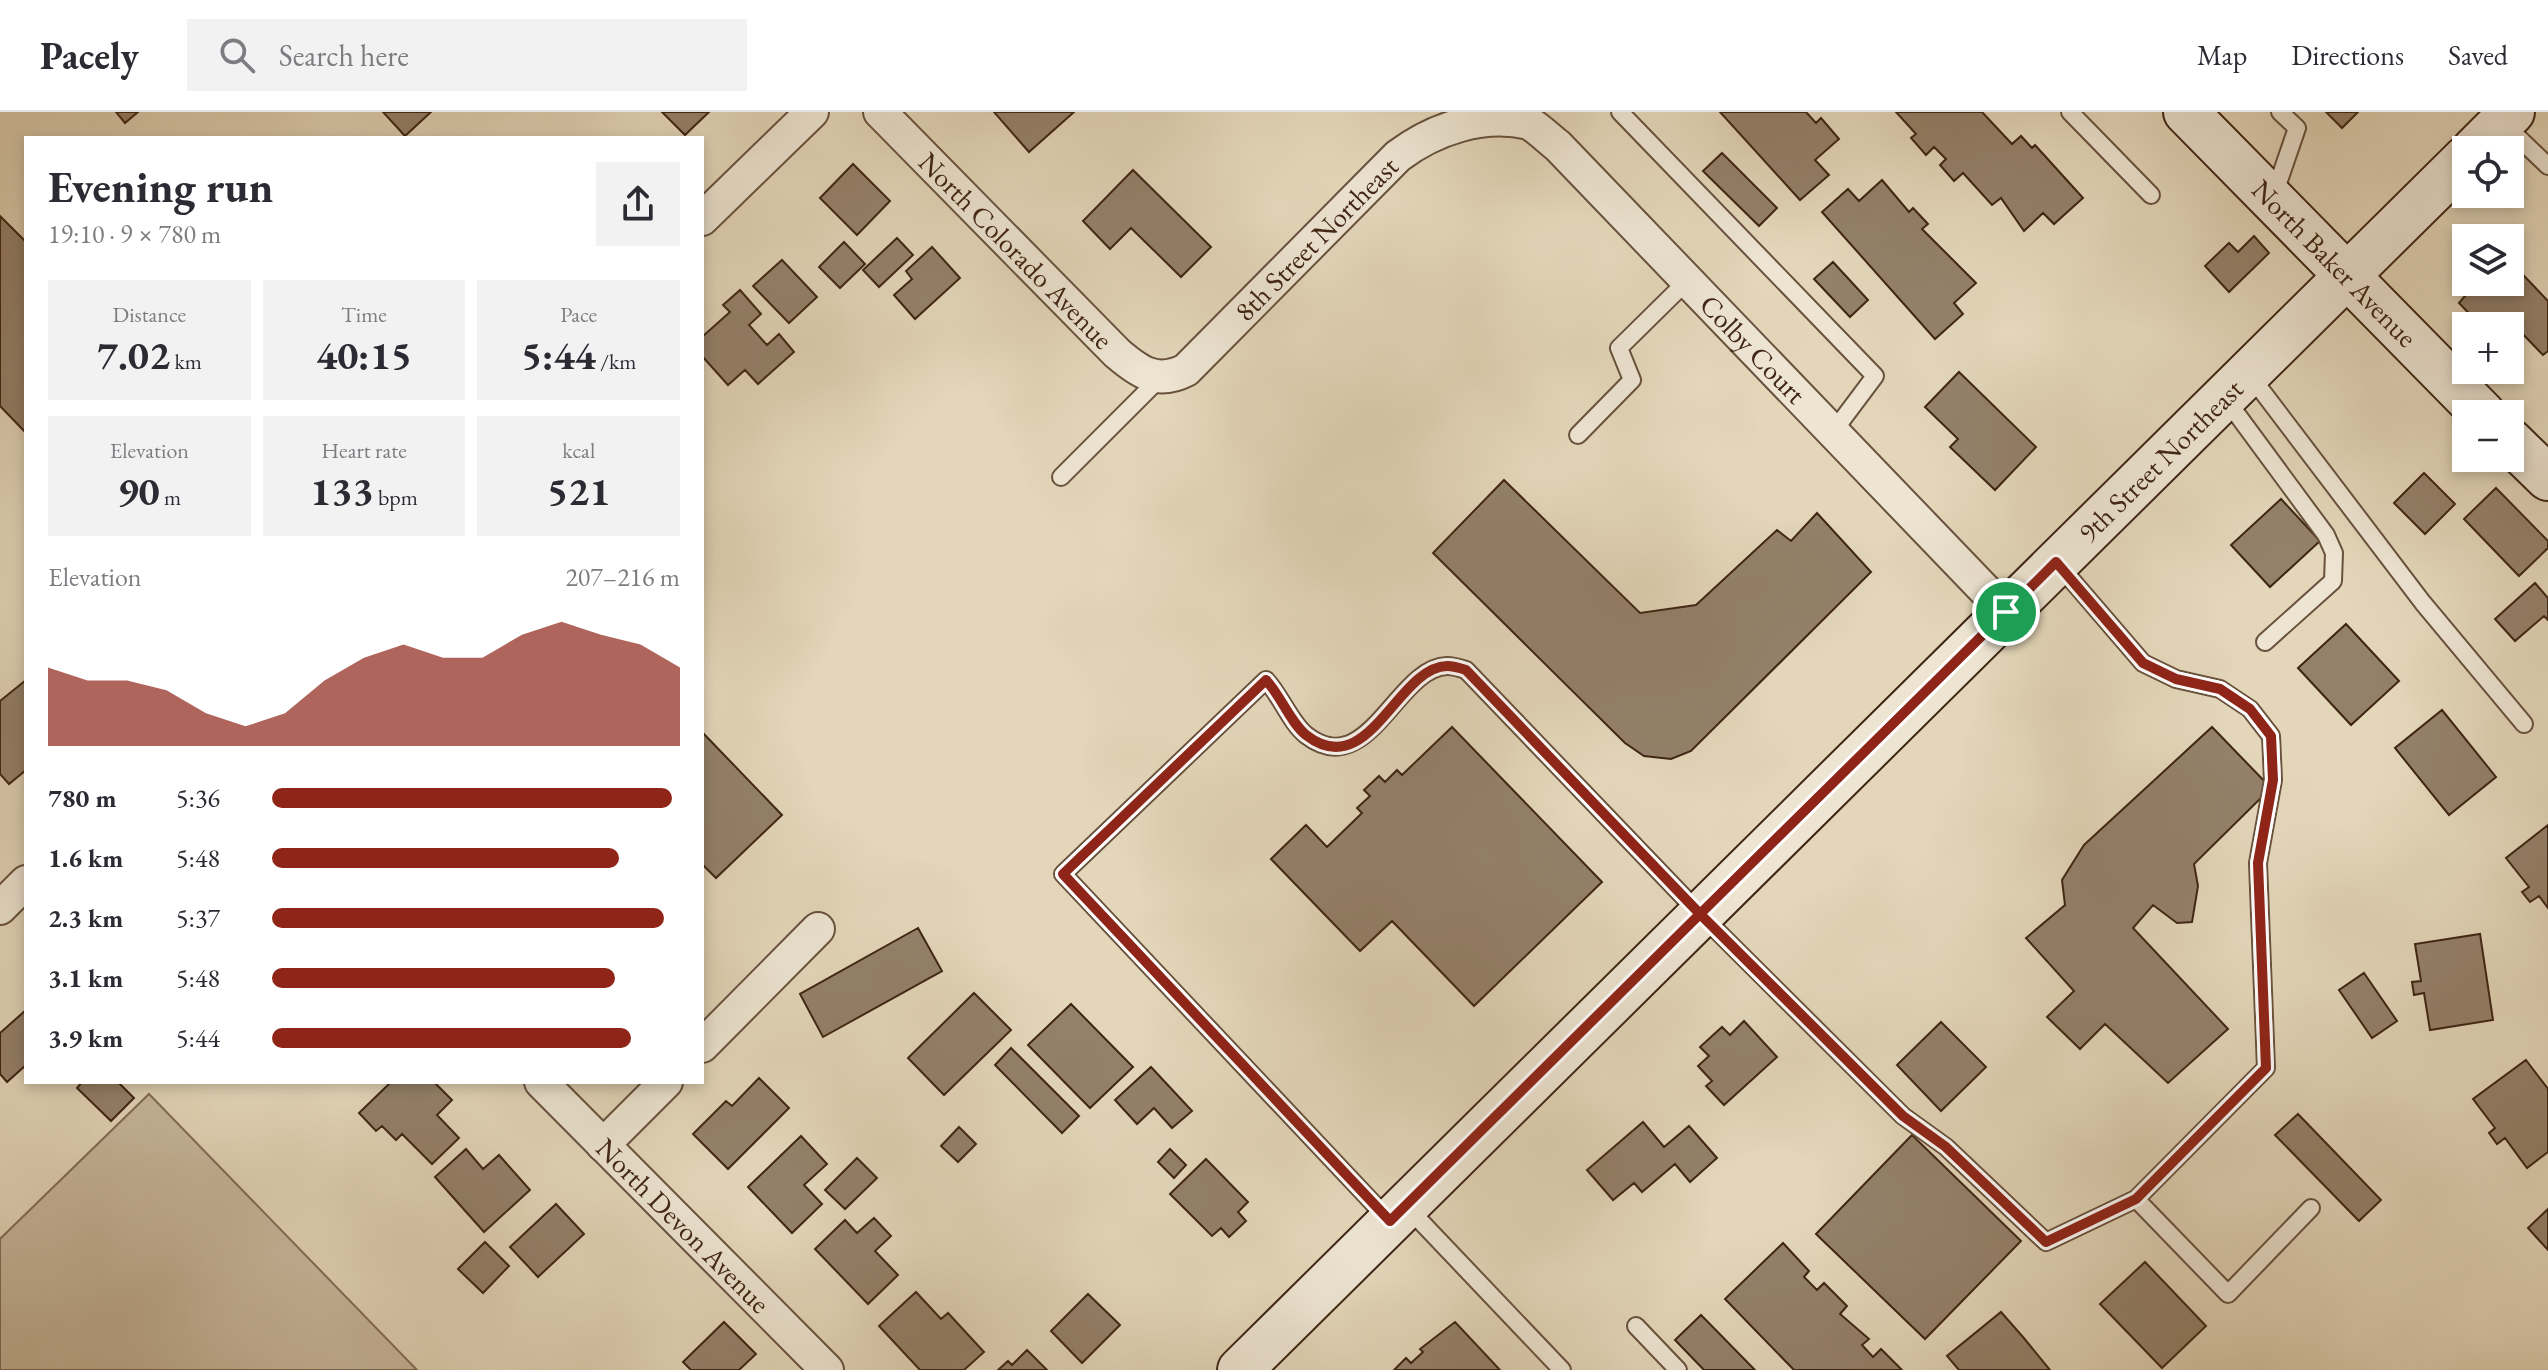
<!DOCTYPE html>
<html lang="en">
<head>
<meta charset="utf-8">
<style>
	body { margin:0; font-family:"EB Garamond",serif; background:#f2f2f3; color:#2b2b33; height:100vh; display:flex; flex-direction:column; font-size:30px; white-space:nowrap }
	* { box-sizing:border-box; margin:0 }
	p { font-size:26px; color:#7c7c81 }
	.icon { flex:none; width:44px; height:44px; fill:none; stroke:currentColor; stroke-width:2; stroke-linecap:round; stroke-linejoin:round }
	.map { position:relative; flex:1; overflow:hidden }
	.details { position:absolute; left:24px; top:24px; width:680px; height:948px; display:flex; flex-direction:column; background:#fff; border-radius:0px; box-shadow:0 4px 12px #0003 }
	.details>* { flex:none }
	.controls { position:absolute; left:2452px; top:24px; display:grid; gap:16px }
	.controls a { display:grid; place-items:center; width:72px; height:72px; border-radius:0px; background:#fff; box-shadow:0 4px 12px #0003; font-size:40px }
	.pin { position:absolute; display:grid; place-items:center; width:68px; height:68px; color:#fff; margin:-34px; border:4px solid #fff; border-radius:50%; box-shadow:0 2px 8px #0007 }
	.round { display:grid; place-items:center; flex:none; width:84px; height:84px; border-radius:0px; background:#f2f2f3 }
	.headline { display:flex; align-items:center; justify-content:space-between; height:136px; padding:0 24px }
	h1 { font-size:44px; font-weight:700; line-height:60px }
	.metrics { display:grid; grid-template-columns:repeat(3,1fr); gap:12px; height:136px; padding:8px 24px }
	.metrics div { display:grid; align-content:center; border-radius:0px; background:#f2f2f3; text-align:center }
	.metrics b { font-size:40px; font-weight:700 }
	.metrics small { font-size:22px; font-weight:400 }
	.metrics p { font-size:22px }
	.chart { height:224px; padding:16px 24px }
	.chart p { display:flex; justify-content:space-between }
	.chart svg { width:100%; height:144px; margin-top:8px; fill:#8f2418; opacity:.7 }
	ul { padding:0 24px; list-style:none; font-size:26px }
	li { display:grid; grid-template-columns:128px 96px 1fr; align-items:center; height:60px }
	li i { height:20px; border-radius:10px; background:#8f2418 }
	header { display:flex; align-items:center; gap:48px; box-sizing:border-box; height:112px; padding:0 40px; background:#fff; border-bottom:2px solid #e1e1e2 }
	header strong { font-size:38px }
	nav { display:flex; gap:44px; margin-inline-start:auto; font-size:28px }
	.search { width:560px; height:72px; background:#f2f2f3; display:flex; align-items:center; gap:20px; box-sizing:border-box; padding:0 28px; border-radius:0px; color:#7c7c81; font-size:30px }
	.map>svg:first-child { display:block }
	.green { fill:#c7b89d; stroke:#836e58; stroke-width:2 }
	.building { fill:#94816a; stroke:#3f2514; stroke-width:2 }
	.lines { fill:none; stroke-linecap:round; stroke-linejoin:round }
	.lane-casing { stroke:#68513d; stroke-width:20 }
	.street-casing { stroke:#68513d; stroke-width:36 }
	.secondary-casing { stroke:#3f2514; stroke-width:48 }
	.lane { stroke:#ede4d2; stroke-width:16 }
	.street { stroke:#ede4d2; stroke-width:32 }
	.secondary { stroke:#ede4d2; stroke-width:44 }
	.route-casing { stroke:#fff; stroke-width:16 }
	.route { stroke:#8f2418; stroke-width:10 }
	.labels { text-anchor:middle; stroke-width:8; stroke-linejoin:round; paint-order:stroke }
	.street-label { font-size:28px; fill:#3f2514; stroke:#ede4d2 }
</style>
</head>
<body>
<header>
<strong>Pacely</strong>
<div class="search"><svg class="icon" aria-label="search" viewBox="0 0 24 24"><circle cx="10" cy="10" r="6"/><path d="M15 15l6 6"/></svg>Search here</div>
<nav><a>Map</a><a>Directions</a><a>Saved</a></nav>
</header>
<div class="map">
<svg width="2548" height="1258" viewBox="0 0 2548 1258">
	<rect width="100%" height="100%" fill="#e3d6b9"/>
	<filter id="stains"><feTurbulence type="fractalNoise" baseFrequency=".0025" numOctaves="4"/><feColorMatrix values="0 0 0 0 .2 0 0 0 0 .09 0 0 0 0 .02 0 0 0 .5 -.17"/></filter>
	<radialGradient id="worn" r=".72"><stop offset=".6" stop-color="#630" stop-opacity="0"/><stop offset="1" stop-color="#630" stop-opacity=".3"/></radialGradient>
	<!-- green -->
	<path class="green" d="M 149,982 L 417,1258 L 0,1258 L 0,1127 Z"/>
	<!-- building -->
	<path class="building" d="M 116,0 L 138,0 L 125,11 Z
		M 383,0 L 431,0 L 405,24 Z
		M 662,0 L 709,0 L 685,23 Z
		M 994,0 L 1074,0 L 1029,40 Z
		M 1720,0 L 1806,0 L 1816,11 L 1821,6 L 1839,27 L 1815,48 L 1829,63 L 1800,88 Z
		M 1896,0 L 1982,0 L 2012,32 L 2021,24 L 2032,36 L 2035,33 L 2083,86 L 2054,112 L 2043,101 L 2024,119 L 2001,86 L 1992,93 L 1963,61 L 1954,69 L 1940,53 L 1946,47 L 1934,35 L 1926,43 L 1911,26 L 1916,22 Z
		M 2326,0 L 2358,0 L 2342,16 Z
		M 1722,41 L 1777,96 L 1759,114 L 1703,59 Z
		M 853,52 L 890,89 L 857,123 L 820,86 Z
		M 1133,58 L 1211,135 L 1181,165 L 1131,116 L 1110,137 L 1083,109 Z
		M 1882,68 L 1909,100 L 1913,96 L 1928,112 L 1922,117 L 1976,171 L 1954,191 L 1963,202 L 1935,227 L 1822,100 L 1848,77 L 1859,89 Z
		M 0,104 L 26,130 L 26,321 L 0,294 Z
		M 2254,124 L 2269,141 L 2229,180 L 2205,154 L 2229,131 L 2238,140 Z
		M 897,126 L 913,143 L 879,175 L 863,158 Z
		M 844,130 L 865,152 L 840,176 L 819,155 Z
		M 932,135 L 960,166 L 915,207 L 894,183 L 912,167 L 906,159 Z
		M 782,148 L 817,185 L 789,211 L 753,174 Z
		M 2510,149 L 2548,189 L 2548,239 L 2543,243 L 2516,215 L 2510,221 L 2510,214 L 2481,214 L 2459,191 L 2465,184 L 2462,180 L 2473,170 L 2510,170 Z
		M 1833,150 L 1868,188 L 1850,205 L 1814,167 Z
		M 740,178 L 761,202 L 749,213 L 767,233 L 779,222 L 794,240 L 758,272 L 745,258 L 728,273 L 702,244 L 702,225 L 730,200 L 723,193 Z
		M 1959,260 L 2036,335 L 1995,378 L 1950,335 L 1958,327 L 1925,295 Z
		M 2424,361 L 2455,392 L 2425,422 L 2394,391 Z
		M 1504,368 L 1640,501 L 1696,493 L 1777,418 L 1791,429 L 1817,401 L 1871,460 L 1691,639 L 1671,647 L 1644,644 L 1625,631 L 1433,441 Z
		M 2496,376 L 2548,429 L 2548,436 L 2519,464 L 2464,407 Z
		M 2281,387 L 2320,429 L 2270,475 L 2231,433 Z
		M 2535,471 L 2548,486 L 2548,508 L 2544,504 L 2515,529 L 2495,507 Z
		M 2346,512 L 2399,569 L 2351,613 L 2298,556 Z
		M 26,568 L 26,658 L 9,672 L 0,662 L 0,589 Z
		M 2442,598 L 2496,665 L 2449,703 L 2395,636 Z
		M 1452,615 L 1602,770 L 1474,894 L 1392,809 L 1360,839 L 1271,747 L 1306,713 L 1327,735 L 1362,701 L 1357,696 L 1370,684 L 1364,678 L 1379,664 L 1385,670 L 1397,658 L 1402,663 Z
		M 2212,615 L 2271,676 L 2194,752 L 2198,774 L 2192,810 L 2177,811 L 2153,793 L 2133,816 L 2228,917 L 2168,971 L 2105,912 L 2080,937 L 2047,905 L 2074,879 L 2026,826 L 2065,793 L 2062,768 L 2084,733 Z
		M 702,620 L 782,703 L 716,766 L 702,752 Z
		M 2548,713 L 2548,796 L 2539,784 L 2530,790 L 2522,780 L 2529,775 L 2506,746 Z
		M 918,816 L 942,859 L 823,925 L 800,882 Z
		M 2480,822 L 2493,908 L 2430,918 L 2424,881 L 2414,883 L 2412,870 L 2421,869 L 2415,832 Z
		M 2364,861 L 2397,909 L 2372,926 L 2339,878 Z
		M 974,881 L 1011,918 L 944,983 L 908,946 Z
		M 1071,892 L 1133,955 L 1090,996 L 1028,933 Z
		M 26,898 L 26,953 L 7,970 L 0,962 L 0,921 Z
		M 1744,909 L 1777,945 L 1724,993 L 1706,974 L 1712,969 L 1698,954 L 1709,944 L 1700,935 L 1722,915 L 1730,923 Z
		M 1941,910 L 1986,955 L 1941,999 L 1897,953 Z
		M 1011,936 L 1079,1004 L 1062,1021 L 995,953 Z
		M 2526,948 L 2548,977 L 2548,1040 L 2527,1056 L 2505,1026 L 2497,1032 L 2489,1021 L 2495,1016 L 2473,987 Z
		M 1151,955 L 1192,999 L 1172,1016 L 1154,996 L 1137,1012 L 1115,988 Z
		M 759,966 L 789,996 L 728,1057 L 693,1022 L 726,989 L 732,994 Z
		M 82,970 L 118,970 L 134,986 L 111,1009 L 77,976 Z
		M 391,970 L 434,970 L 452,988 L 437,1003 L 459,1026 L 432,1052 L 402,1022 L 396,1028 L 382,1014 L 376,1019 L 359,1001 Z
		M 2298,1002 L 2381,1088 L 2359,1109 L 2275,1023 Z
		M 1643,1010 L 1664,1035 L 1689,1014 L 1717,1046 L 1690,1070 L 1675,1052 L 1642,1080 L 1634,1071 L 1613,1088 L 1587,1058 Z
		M 959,1015 L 976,1032 L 958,1050 L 941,1034 Z
		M 1912,1023 L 2021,1129 L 1925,1227 L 1816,1122 Z
		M 801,1024 L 827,1052 L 804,1073 L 822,1092 L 792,1121 L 748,1075 Z
		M 466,1037 L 483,1057 L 499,1043 L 530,1078 L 484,1120 L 435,1065 Z
		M 1170,1037 L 1186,1053 L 1174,1066 L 1158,1050 Z
		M 857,1046 L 877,1066 L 845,1097 L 825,1078 Z
		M 1206,1047 L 1248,1090 L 1238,1100 L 1246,1109 L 1229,1125 L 1221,1116 L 1212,1124 L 1170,1082 Z
		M 556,1092 L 584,1122 L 538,1165 L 510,1135 Z
		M 2548,1097 L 2548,1138 L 2528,1116 Z
		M 874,1106 L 891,1124 L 875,1139 L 898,1163 L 868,1192 L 815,1137 L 845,1108 L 857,1121 Z
		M 485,1130 L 509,1154 L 483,1181 L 458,1157 Z
		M 1783,1131 L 1809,1159 L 1804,1165 L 1817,1178 L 1824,1171 L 1847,1194 L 1840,1202 L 1869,1227 L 1862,1233 L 1873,1245 L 1881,1237 L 1902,1258 L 1794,1258 L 1725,1187 Z
		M 2145,1150 L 2206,1214 L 2162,1256 L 2100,1192 Z
		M 916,1180 L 941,1207 L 948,1201 L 984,1240 L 964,1258 L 920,1258 L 879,1214 Z
		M 1088,1182 L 1120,1213 L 1082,1251 L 1051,1219 Z
		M 2001,1200 L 2023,1225 L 2050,1258 L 1959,1258 L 1947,1244 Z
		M 1701,1203 L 1755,1258 L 1704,1258 L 1675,1228 Z
		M 724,1210 L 756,1242 L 739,1258 L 691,1258 L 683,1250 Z
		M 1455,1210 L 1500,1258 L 1394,1258 L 1406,1246 L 1411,1251 L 1423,1240 L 1420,1237 Z
		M 1027,1238 L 1047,1258 L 998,1258 L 1008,1249 L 1012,1253 Z"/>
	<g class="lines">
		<defs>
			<path id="lane" d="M 1620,0 L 1875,264 L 1833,320
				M 2070,0 L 2151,83
				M 2503,11 L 2548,54
				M 2274,83 L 2297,16 L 2280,0
				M 2249,262 L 2423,491 L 2524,612
				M 2225,286 L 2326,423 L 2334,441 L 2333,469 L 2265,530
				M 1578,323 L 1632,268 L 1619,236 L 1687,169
				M 1061,365 L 1160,266
				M 2057,451 L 2143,551 L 2176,567 L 2220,577 L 2250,597 L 2271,624 L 2273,668 L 2258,751 L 2266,956 L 2136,1087
				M 1407,1095 L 1562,1258
				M 1389,1108 L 1063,762 L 1266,568 C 1281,584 1290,610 1306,623 C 1368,671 1397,555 1447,554 C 1453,554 1460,556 1466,558 L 1700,802 L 1903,1004 L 1946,1035 L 2046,1130 L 2136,1087 L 2228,1182 L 2311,1096
				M 1636,1214 L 1678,1258"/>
			<g id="street">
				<path id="s1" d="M 880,0 L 1117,241 C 1139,260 1157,273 1186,258 L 1398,44 C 1434,17 1483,0 1529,11 C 1539,17 1549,27 1558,34 L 2006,500"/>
				<path d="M 702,107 L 812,0"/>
				<path d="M 0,796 L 26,770"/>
				<path d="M 702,934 L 818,817"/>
				<path id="s2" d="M 541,970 L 827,1258"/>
				<path d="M 603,1033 L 666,970"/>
			</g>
			<g id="secondary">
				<path id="s3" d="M 2186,0 L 2483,302"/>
				<path d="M 2474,38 L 2512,0"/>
				<path d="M 2510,329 L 2548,366"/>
				<path id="s4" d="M 1240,1258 L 2466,46"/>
			</g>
		</defs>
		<!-- lane casing -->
		<use href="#lane" class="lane-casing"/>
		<!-- street casing -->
		<use href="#street" class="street-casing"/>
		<!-- secondary casing -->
		<use href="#secondary" class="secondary-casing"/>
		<!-- lane -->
		<use href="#lane" class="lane"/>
		<!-- street -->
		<use href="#street" class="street"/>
		<!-- secondary -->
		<use href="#secondary" class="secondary"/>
	</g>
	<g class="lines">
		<defs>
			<path id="route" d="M 2006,500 L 1700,802 L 1466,558 C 1460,556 1453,554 1447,554 C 1397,555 1369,672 1306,623 C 1290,610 1281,584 1266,568 L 1063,762 L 1390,1109 L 1700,802 L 1903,1004 L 1946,1035 L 2046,1130 L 2136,1087 L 2266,956 L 2258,751 L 2273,668 L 2271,624 L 2250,597 L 2220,577 L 2176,567 L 2143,551 L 2056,450 L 2006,500"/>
		</defs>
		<!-- route casing -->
		<use href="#route" class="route-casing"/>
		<!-- route -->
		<use href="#route" class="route"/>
	</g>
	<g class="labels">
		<!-- street labels -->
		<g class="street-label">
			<text dy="10" stroke="none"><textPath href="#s1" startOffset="600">8th Street Northeast</textPath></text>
			<text dy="10" stroke="none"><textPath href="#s1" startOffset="194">North Colorado Avenue</textPath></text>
			<text dy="10" stroke="none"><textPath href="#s3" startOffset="212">North Baker Avenue</textPath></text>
			<text dy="10" stroke="none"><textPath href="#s1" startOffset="1174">Colby Court</textPath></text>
			<text dy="10" stroke="none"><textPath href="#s4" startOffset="1294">9th Street Northeast</textPath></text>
			<text dy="10" stroke="none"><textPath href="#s2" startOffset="202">North Devon Avenue</textPath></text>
		</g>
	</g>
	<rect width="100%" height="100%" filter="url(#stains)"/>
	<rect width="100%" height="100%" fill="url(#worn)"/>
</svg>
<div class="controls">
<a><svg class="icon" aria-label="locate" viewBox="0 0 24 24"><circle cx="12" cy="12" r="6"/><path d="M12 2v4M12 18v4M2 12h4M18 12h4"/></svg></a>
<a><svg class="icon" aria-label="layers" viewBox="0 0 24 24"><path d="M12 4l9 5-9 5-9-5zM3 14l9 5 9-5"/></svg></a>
<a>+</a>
<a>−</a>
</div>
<div class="pin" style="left:2006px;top:500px;background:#1e9e55"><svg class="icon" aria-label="arrive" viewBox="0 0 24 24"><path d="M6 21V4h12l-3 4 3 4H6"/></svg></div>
<section class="details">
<div class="headline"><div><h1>Evening run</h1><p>19:10 · 9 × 780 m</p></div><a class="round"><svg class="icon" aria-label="share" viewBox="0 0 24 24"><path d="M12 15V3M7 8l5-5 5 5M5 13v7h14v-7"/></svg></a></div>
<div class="metrics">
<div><p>Distance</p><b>7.02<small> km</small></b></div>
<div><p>Time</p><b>40:15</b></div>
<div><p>Pace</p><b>5:44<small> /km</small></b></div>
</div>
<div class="metrics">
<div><p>Elevation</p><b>90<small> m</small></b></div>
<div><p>Heart rate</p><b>133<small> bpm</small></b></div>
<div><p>kcal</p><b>521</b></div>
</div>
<div class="chart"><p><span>Elevation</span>207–216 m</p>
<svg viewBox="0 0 160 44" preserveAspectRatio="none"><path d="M0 44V20L10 24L20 24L30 27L40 34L50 38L60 34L70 24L80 17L90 13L100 17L110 17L120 10L130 6L140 10L150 13L160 20V44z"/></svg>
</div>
<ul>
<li><b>780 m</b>5:36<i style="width:98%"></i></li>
<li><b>1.6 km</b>5:48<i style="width:85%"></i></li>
<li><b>2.3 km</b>5:37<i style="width:96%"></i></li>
<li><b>3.1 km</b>5:48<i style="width:84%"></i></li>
<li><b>3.9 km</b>5:44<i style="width:88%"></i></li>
</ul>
</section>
</div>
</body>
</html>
